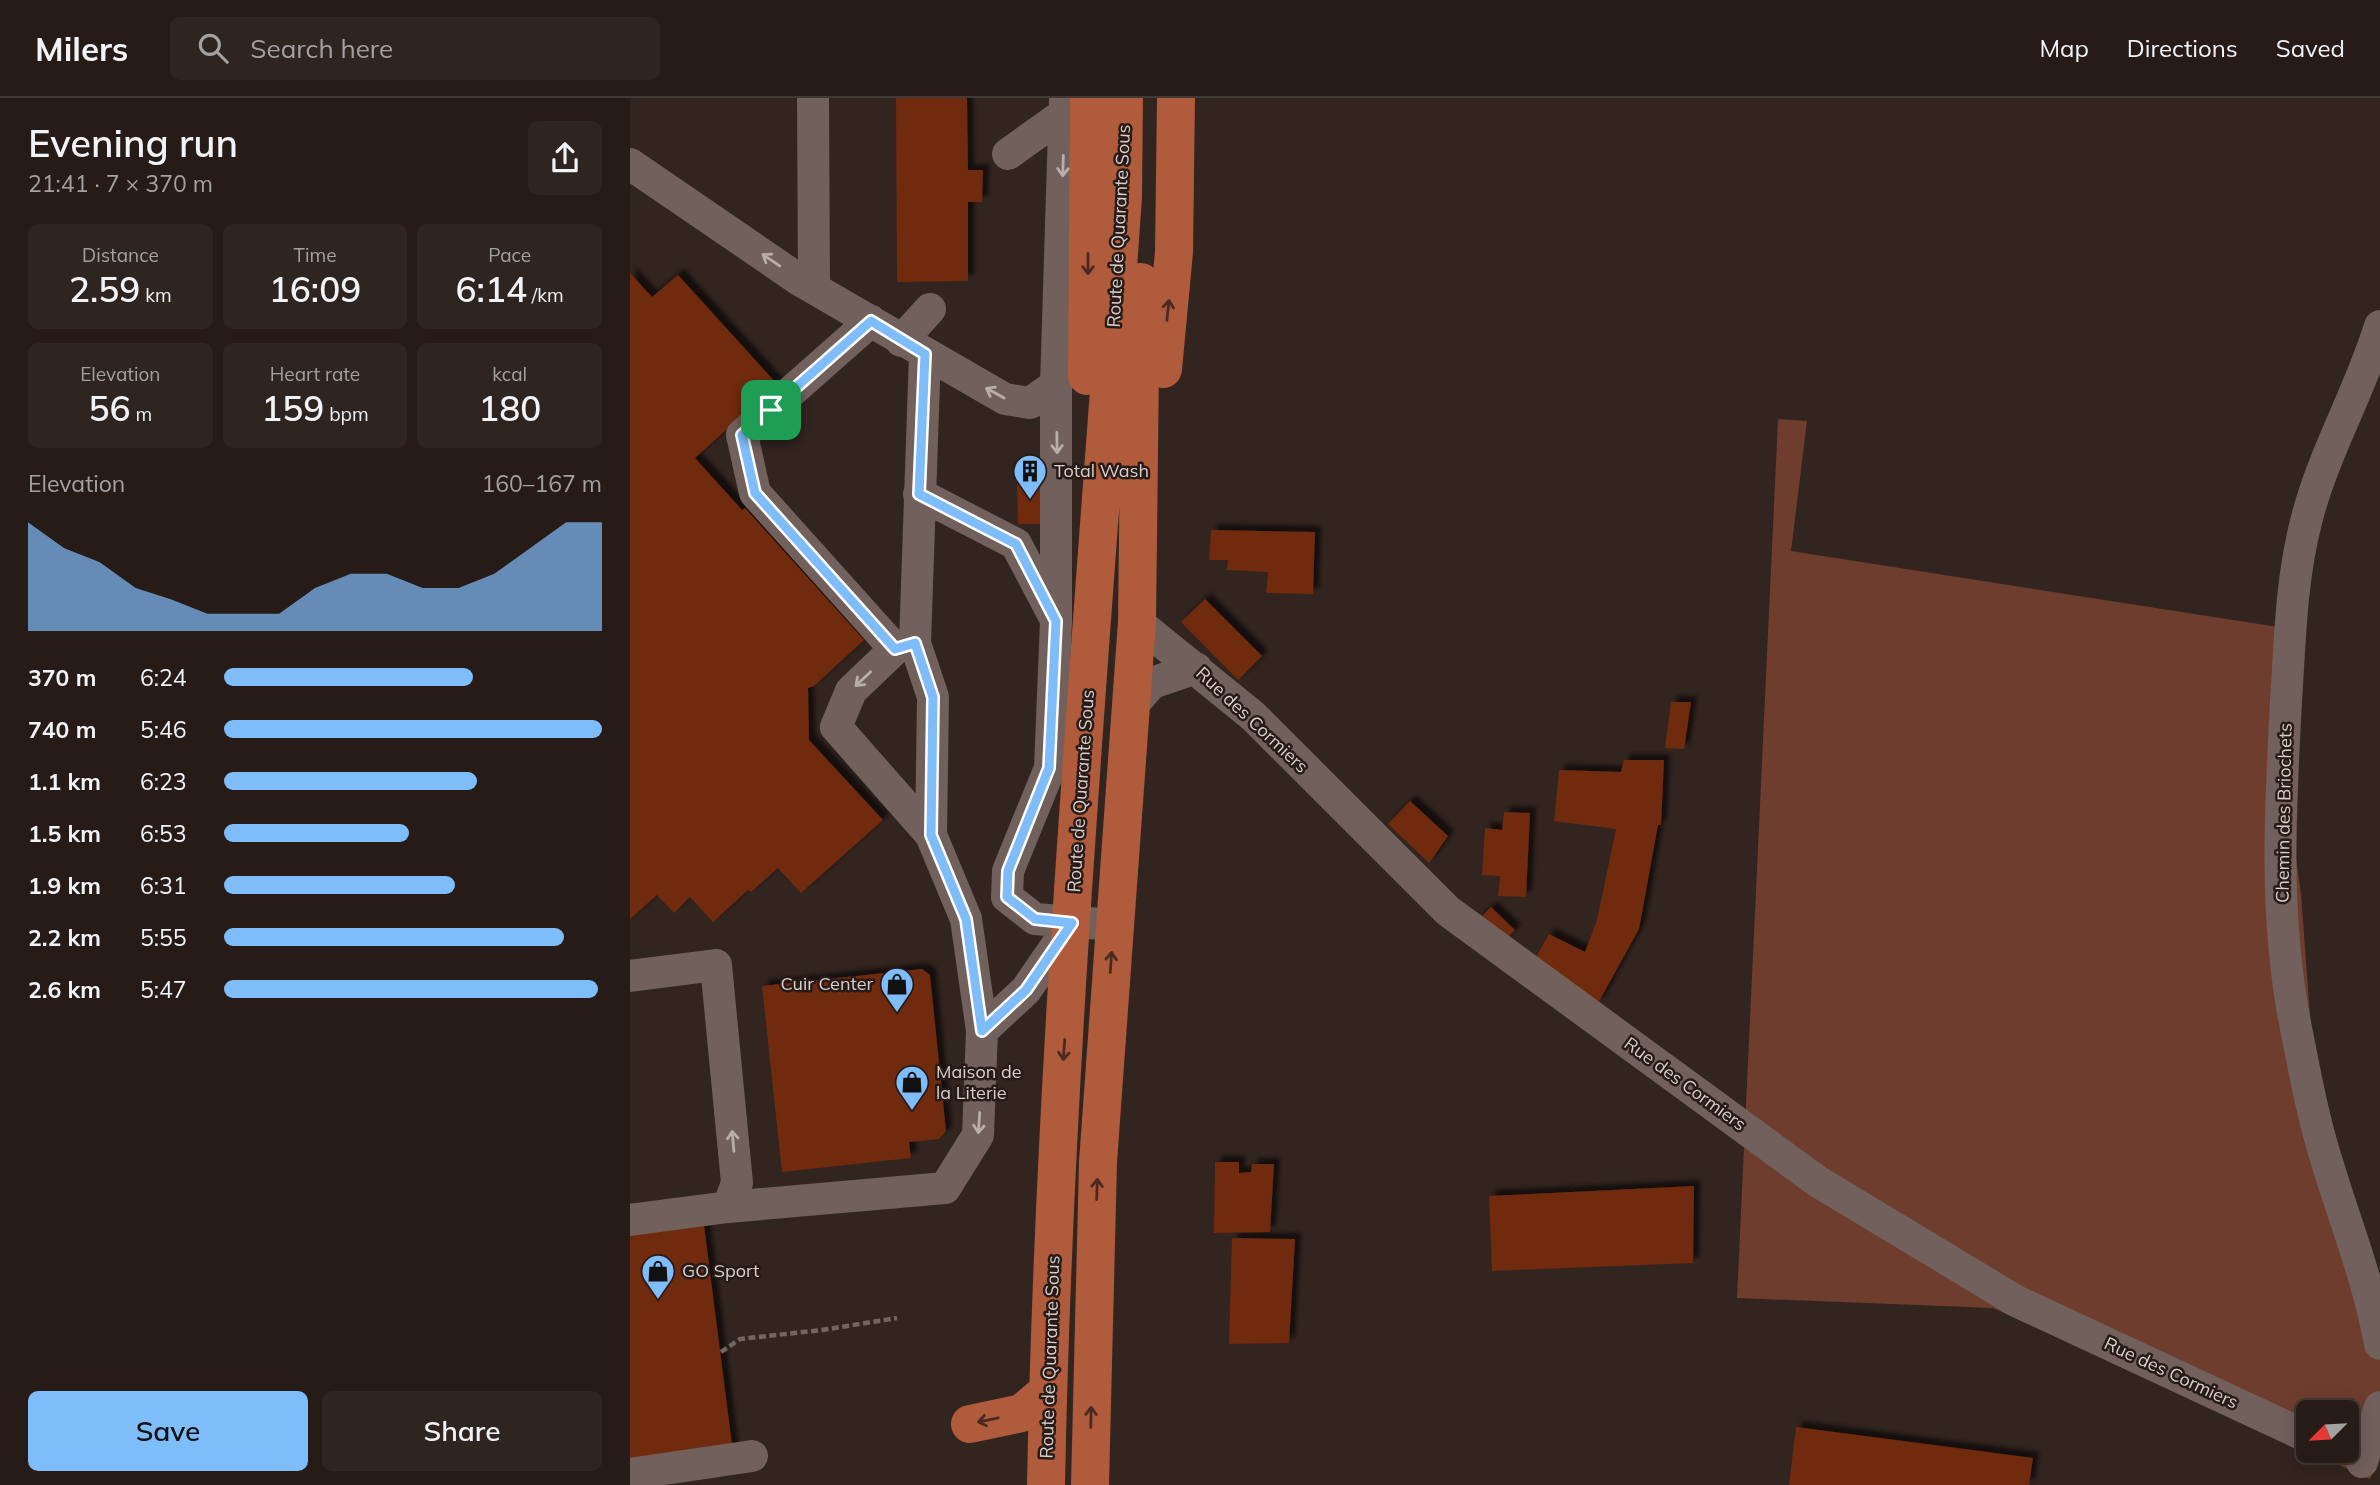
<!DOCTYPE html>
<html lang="en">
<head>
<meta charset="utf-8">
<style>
	body { margin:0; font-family:Mulish,sans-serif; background:#2e2420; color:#f1f3f6; height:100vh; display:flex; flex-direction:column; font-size:26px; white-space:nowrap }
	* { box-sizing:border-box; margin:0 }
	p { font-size:23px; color:#a4a1a1 }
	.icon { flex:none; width:38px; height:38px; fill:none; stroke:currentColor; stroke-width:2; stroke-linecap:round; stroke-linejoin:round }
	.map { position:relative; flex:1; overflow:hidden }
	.panel { display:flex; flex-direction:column; background:#261b17; width:630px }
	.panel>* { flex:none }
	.needle { width:46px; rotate:246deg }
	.fabs { position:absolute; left:1666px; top:1302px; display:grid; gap:14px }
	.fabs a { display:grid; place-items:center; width:63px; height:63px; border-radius:10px; background:#261b17; box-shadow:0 4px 18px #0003,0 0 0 2px #423936; font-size:35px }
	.pin { position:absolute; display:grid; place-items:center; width:60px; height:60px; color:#fff; margin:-30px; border-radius:14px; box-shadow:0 4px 10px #0006 }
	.round { display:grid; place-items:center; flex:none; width:74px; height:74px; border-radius:10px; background:#2e2420 }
	.headline { display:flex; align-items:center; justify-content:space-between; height:119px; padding:0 28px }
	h1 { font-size:38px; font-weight:600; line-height:52px }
	.stats { display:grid; grid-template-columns:repeat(3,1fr); gap:10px; height:119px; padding:7px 28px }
	.stats div { display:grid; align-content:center; border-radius:10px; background:#2e2420; text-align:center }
	.stats b { font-size:35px; font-weight:600 }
	.stats small { font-size:19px; font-weight:400 }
	.stats p { font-size:19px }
	.chart { height:196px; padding:14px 28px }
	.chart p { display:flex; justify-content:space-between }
	.chart svg { width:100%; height:126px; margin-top:7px; fill:#7fbdfa; opacity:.7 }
	.action { display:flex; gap:14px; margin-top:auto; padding:14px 28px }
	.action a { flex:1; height:80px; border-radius:10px; background:#7fbdfa; color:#111; font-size:28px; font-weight:600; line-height:80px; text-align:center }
	.action a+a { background:#2e2420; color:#f1f3f6 }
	ul { padding:0 28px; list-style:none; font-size:23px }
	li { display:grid; grid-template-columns:112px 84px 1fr; align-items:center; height:52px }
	li i { height:18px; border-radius:9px; background:#7fbdfa }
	header { display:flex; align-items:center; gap:42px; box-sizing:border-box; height:98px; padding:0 35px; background:#261b17; border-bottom:2px solid #423936 }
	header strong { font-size:33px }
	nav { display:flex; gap:38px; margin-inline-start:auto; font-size:24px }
	.search { width:490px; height:63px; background:#2e2420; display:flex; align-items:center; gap:18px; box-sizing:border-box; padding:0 24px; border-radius:10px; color:#a4a1a1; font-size:26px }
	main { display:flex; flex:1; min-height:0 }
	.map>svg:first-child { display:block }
	.green { fill:#6f3d2d; fill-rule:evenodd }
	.building { fill:#70290f; filter:url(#shadow) }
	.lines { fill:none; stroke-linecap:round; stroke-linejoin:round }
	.path { stroke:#736662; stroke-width:4.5; stroke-dasharray:7 3.5; stroke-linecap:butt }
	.minor { stroke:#71605b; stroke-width:32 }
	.major { stroke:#af5b3c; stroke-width:38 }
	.oneway { stroke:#b9aeaa }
	.oneway2 { stroke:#4a2a20 }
	.route-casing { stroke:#fff; stroke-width:14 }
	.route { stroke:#7fbdfa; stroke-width:9 }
	.labels { text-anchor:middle; stroke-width:5; stroke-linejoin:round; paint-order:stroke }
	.street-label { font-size:18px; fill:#d8cfcc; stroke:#281a16 }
	.poi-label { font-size:18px; fill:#d8cfcc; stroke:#281a16; text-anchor:start }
</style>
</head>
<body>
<header>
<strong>Milers</strong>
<div class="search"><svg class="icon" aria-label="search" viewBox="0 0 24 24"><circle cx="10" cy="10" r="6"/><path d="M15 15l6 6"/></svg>Search here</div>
<nav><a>Map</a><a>Directions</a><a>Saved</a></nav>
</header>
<main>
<section class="panel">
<div class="headline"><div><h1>Evening run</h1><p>21:41 · 7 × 370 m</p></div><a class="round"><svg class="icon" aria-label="share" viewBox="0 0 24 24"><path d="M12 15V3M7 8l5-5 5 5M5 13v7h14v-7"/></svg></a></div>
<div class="stats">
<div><p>Distance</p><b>2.59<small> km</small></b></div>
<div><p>Time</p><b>16:09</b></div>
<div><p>Pace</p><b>6:14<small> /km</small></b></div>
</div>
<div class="stats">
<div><p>Elevation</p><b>56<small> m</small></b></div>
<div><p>Heart rate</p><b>159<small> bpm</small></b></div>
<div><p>kcal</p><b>180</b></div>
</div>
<div class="chart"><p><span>Elevation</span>160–167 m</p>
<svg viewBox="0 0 160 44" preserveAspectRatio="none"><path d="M0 44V6L10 15L20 20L30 29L40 33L50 38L60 38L70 38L80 29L90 24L100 24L110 29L120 29L130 24L140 15L150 6L160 6V44z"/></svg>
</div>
<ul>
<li><b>370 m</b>6:24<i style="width:66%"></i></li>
<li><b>740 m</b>5:46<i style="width:100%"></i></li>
<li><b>1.1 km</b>6:23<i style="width:67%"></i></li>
<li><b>1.5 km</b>6:53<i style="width:49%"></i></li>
<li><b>1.9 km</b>6:31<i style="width:61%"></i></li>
<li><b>2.2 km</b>5:55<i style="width:90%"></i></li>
<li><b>2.6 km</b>5:47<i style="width:99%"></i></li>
</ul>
<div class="action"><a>Save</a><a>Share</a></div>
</section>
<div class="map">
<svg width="1750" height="1387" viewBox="0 0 1750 1387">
	<defs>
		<filter id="shadow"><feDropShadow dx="6" dy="-6" stdDeviation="2" flood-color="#0009"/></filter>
	</defs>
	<rect width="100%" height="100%" fill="#32241f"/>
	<!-- green -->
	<path class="green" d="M 1148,321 L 1177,323 L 1161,453 L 1667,532 L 1661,724 L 1671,796 L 1687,1011 L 1750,1221 L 1750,1352 L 1740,1381 L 1363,1210 L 1107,1200 ZM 1678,1314 L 1717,1314 L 1717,1353 L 1678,1353 Z"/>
	<!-- building -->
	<path class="building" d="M 266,0 L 337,0 L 338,72 L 353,72 L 352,104 L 338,104 L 338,183 L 267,184 Z
		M 0,175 L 22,199 L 48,177 L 147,286 L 65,360 L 112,412 L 115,410 L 234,542 L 184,588 L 178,590 L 179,642 L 253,722 L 171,795 L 148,770 L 121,794 L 118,792 L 83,824 L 60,799 L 44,815 L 27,797 L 0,821 Z
		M 387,379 L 412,379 L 412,426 L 388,426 Z
		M 581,432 L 685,434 L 683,496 L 636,495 L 638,474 L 597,472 L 598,462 L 579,462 Z
		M 575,501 L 632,558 L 608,582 L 551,524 Z
		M 1041,604 L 1061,604 L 1054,651 L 1035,650 Z
		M 994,662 L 1034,662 L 1031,727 L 1028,727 L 1009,831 L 967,907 L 902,866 L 919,836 L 955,854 L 967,822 L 986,731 L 924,723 L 929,672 L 991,674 Z
		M 780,703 L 818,738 L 799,765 L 758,726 Z
		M 874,714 L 900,715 L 896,799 L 868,798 L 870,778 L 852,777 L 855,730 L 872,732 Z
		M 861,809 L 885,832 L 873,844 L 848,822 Z
		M 292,871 L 300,877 L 316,1033 L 309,1041 L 279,1044 L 281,1060 L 152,1074 L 132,888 Z
		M 585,1064 L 609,1064 L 609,1075 L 621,1074 L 622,1066 L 644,1066 L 640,1134 L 584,1135 Z
		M 1064,1088 L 1063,1165 L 862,1173 L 859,1098 Z
		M 74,1127 L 103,1355 L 0,1368 L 0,1136 Z
		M 602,1140 L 665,1141 L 659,1245 L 599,1246 Z
		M 1166,1329 L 1403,1360 L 1399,1387 L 1159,1387 Z"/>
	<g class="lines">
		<!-- path -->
		<path class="path" d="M 91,1254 L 110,1241 L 192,1232 L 267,1220"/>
		<!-- minor -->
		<path class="minor" d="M 183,0 L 184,190
			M 435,0 L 426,287 L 426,523 L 420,670 L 378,773 L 377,799 L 405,821 L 484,827
			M 378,56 L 434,16
			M 0,66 L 171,183 L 375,301 L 400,305 L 426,287
			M 241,223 L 112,337 L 125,395 L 265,551 L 221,593 L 206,629 L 301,737
			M 1750,228 C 1730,294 1694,354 1677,420 C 1661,480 1660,542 1656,604 C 1650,713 1644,821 1666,930 C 1675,975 1683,1020 1697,1064 C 1715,1124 1739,1183 1750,1246
			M 271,243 L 300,211
			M 289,396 L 386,446 L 424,518
			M 507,524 L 623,618 L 818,813 L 1187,1083 L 1386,1203 L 1678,1339
			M 500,610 L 522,585 L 566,570
			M 0,878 L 86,867 L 107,1085 L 98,1109
			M 352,933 L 396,892 L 442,825
			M 0,1122 L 98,1109 L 315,1090 L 348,1037 L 352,933 L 336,821 L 301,737 L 303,599 L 285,545 L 295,256
			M 1732,1364 L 1750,1309
			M 0,1376 L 122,1358"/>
		<!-- major -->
		<path class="major" d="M 533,271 L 544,154 L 546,0
			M 457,278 L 459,0
			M 340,1326 L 392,1315 L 418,1293
			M 416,1387 C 424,957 463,528 493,99 L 494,0
			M 460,1387 L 468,1064 L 507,524 L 511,184"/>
	</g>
	<!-- one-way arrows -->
	<defs><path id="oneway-shaft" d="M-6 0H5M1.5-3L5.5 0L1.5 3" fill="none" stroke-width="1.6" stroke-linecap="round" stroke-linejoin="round" transform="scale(1.75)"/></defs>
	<g class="oneway">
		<use href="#oneway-shaft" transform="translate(433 68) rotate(92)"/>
		<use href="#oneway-shaft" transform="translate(141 162) rotate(-146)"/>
		<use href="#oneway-shaft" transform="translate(365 295) rotate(-151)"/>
		<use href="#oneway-shaft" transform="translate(427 345) rotate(89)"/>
		<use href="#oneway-shaft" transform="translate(233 581) rotate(137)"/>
		<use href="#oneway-shaft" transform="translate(349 1025) rotate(94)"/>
		<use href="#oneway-shaft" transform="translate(103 1043) rotate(-95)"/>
	</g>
	<g class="oneway2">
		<use href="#oneway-shaft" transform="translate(458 166) rotate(90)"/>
		<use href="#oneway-shaft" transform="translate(538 212) rotate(-84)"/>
		<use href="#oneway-shaft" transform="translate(481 864) rotate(-86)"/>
		<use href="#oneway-shaft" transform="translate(434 952) rotate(94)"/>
		<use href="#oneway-shaft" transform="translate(467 1091) rotate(-88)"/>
		<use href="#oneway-shaft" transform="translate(461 1319) rotate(-89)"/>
		<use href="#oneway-shaft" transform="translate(358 1322) rotate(168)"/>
	</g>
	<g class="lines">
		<defs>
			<path id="route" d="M 241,223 L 295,256 L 289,396 L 386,446 L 426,523 L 419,670 L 378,773 L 377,799 L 405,821 L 442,825 L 396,892 L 352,933 L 336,821 L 301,737 L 303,599 L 285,545 L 265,551 L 125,395 L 112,337 Z"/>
		</defs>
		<!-- route casing -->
		<use href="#route" class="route-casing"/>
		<!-- route -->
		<use href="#route" class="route"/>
	</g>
	<!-- icons -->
	<defs>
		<symbol id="building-pin" viewBox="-11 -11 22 30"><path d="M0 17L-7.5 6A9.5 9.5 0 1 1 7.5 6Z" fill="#7fbdfa" stroke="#281a16"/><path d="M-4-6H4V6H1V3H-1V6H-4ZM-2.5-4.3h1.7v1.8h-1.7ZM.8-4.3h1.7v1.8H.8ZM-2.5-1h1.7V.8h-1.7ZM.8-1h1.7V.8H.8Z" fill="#111"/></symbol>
		<symbol id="shop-pin" viewBox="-11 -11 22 30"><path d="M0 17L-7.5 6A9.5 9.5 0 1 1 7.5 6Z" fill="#7fbdfa" stroke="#281a16"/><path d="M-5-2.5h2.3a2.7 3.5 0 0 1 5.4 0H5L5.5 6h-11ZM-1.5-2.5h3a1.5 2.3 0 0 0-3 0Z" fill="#111"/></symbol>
	</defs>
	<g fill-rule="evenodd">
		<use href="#building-pin" x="381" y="354" width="38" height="52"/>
		<use href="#shop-pin" x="248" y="867" width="38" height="52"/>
		<use href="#shop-pin" x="263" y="965" width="38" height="52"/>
		<use href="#shop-pin" x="9" y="1154" width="38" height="52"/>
	</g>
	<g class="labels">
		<!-- street labels -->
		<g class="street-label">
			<text transform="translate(489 128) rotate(-87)" y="6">Route de Quarante Sous</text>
			<text transform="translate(622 622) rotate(43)" y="6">Rue des Cormiers</text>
			<text transform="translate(451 693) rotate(-86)" y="6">Route de Quarante Sous</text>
			<text transform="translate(1654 715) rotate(-89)" y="6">Chemin des Briochets</text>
			<text transform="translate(1055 986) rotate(36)" y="6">Rue des Cormiers</text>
			<text transform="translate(420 1259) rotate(-88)" y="6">Route de Quarante Sous</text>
			<text transform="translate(1541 1275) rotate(25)" y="6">Rue des Cormiers</text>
		</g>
		<!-- poi labels -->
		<g class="poi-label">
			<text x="424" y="379">Total Wash</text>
			<text x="243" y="892" text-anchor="end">Cuir Center</text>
			<text x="306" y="980">Maison de<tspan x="306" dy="21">la Literie</tspan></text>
			<text x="52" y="1179">GO Sport</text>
		</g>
	</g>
</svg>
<div class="fabs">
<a><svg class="needle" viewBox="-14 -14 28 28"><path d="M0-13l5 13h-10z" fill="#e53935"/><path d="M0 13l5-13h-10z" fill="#a4a1a1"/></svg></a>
</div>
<div class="pin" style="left:141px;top:312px;background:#1e9e55"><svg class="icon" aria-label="arrive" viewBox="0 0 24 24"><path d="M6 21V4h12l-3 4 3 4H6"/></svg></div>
</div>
</main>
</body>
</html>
